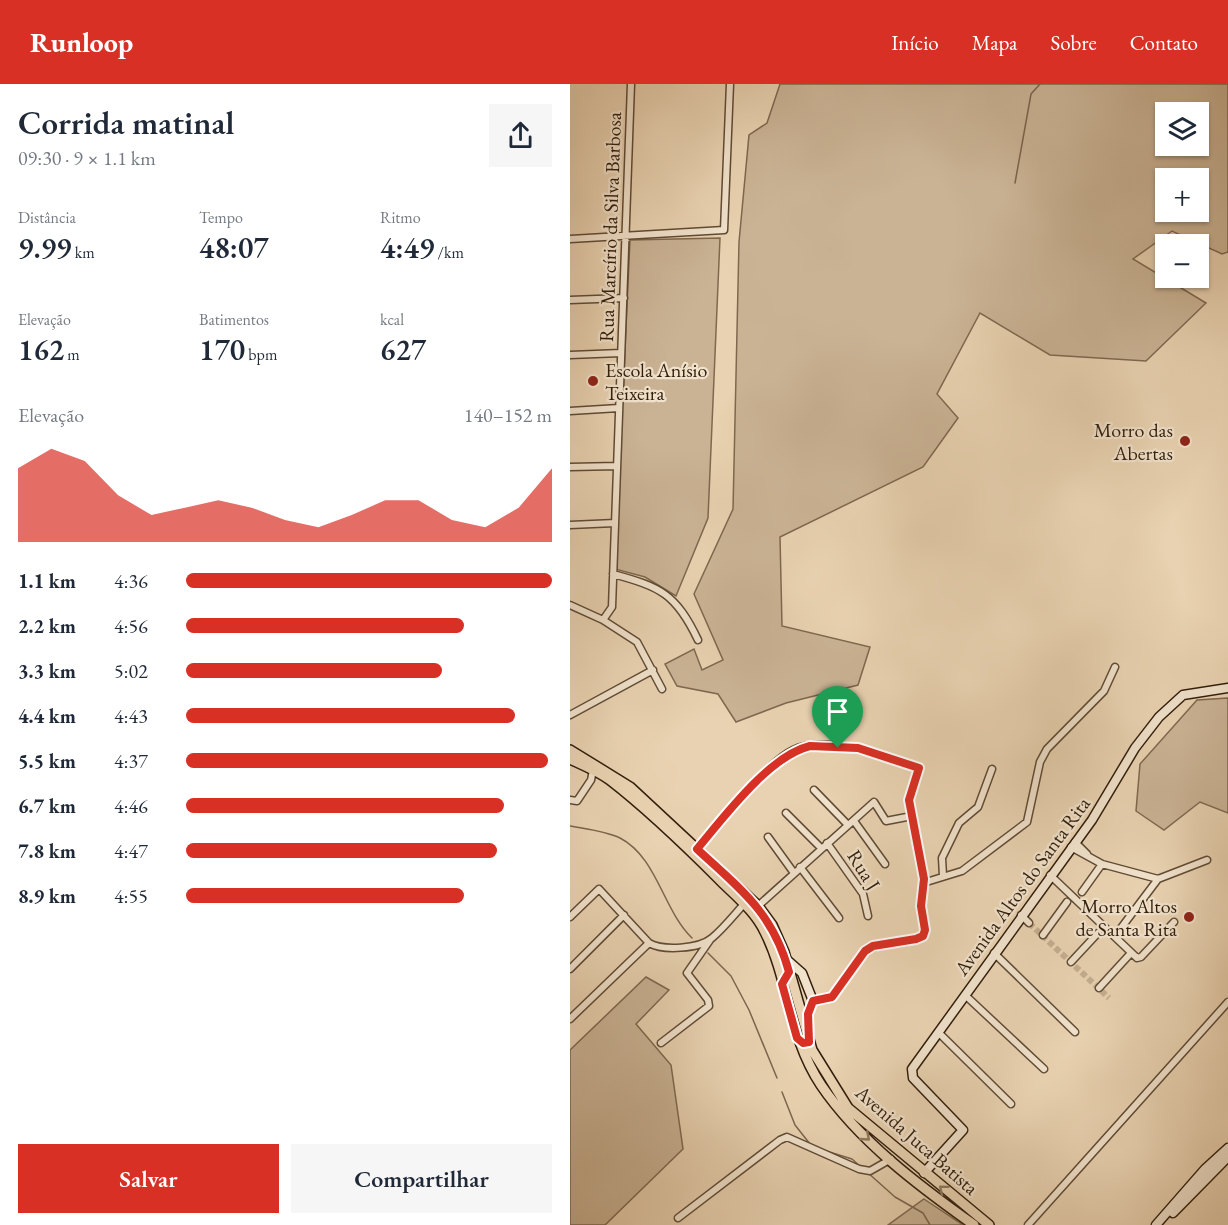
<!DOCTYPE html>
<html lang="pt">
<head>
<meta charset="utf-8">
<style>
	body { margin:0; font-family:"EB Garamond",serif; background:#f6f6f7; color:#1f2937; height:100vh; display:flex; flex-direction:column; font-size:22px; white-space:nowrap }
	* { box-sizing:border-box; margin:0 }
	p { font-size:20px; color:#747a83 }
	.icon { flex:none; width:33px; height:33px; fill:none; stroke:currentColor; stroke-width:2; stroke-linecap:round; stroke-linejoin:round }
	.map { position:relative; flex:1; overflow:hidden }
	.panel { display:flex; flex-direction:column; background:#fff; width:570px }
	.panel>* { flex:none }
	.controls { position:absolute; left:585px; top:18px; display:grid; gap:12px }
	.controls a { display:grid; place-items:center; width:54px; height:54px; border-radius:0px; background:#fff; box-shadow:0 2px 4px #0004; font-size:30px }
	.pin { position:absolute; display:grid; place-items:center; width:51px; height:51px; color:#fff; margin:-62px -26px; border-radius:50% 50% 50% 0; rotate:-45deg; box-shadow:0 0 6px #0007 }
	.pin .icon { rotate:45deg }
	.round { display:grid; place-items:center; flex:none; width:63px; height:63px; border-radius:0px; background:#f6f6f7 }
	.summary { display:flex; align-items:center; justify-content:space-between; height:102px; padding:0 18px }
	h1 { font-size:33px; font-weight:600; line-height:45px }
	.metrics { display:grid; grid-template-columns:repeat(3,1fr); gap:9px; height:102px; padding:6px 18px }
	.metrics div { display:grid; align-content:center }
	.metrics b { font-size:30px; font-weight:600 }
	.metrics small { font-size:16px; font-weight:400 }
	.metrics p { font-size:16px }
	.chart { height:168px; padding:12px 18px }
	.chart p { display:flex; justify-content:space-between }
	.chart svg { width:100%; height:108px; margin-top:6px; fill:#d93025; opacity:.7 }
	.cta { display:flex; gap:12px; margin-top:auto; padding:12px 18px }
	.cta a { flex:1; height:69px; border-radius:0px; background:#d93025; color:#fff; font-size:24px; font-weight:600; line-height:69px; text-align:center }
	.cta a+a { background:#f6f6f7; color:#1f2937 }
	ul { padding:0 18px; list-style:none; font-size:20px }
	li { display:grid; grid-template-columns:96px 72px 1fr; align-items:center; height:45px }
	li i { height:15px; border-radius:8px; background:#d93025 }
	header { display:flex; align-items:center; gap:36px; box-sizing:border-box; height:84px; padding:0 30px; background:#d93025; color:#fff }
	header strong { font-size:28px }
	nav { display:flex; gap:33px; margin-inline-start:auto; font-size:21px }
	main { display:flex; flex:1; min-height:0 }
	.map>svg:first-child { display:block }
	.green { fill:#cab395; stroke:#7e6850; stroke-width:1.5; fill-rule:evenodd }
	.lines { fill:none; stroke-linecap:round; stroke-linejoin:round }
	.stream { stroke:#7a654d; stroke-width:1.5 }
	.street-tunnel { stroke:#c4ae90; stroke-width:6; stroke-dasharray:6 3; stroke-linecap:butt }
	.street-casing { stroke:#5f4b35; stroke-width:9 }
	.secondary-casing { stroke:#311e0c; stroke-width:11 }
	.primary-casing { stroke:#311e0c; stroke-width:12 }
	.street { stroke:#f1e2cc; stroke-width:6 }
	.secondary { stroke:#f1e2cc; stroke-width:8 }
	.primary { stroke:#e9d2b1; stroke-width:9 }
	.oneway { stroke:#8d785e }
	.route-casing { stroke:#fff; stroke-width:12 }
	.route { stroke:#d93025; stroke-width:8 }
	.poi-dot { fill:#8f2418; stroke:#f1e2cc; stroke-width:2 }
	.labels { text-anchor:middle; stroke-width:4.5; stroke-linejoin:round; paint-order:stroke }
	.street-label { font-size:20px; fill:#311e0c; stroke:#f1e2cc }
	.poi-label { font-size:20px; fill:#311e0c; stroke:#f1e2cc; text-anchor:end }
</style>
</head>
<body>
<header>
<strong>Runloop</strong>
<nav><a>Início</a><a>Mapa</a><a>Sobre</a><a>Contato</a></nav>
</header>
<main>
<section class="panel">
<div class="summary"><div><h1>Corrida matinal</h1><p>09:30 · 9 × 1.1 km</p></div><a class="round"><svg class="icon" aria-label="share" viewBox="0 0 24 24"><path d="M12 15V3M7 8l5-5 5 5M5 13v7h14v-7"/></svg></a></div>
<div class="metrics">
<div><p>Distância</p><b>9.99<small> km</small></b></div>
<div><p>Tempo</p><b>48:07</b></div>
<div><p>Ritmo</p><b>4:49<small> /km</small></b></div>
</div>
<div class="metrics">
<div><p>Elevação</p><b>162<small> m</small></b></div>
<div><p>Batimentos</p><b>170<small> bpm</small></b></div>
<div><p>kcal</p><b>627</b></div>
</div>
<div class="chart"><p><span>Elevação</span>140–152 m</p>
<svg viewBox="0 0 160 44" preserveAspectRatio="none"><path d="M0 44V14L10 6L20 11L30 25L40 33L50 30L60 27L70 30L80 35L90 38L100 33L110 27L120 27L130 35L140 38L150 30L160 14V44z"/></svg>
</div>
<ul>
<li><b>1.1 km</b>4:36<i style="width:100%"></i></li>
<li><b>2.2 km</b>4:56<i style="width:76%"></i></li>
<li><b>3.3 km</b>5:02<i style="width:70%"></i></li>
<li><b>4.4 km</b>4:43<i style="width:90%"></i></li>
<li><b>5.5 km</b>4:37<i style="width:99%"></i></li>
<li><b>6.7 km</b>4:46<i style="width:87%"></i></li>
<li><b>7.8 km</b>4:47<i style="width:85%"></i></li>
<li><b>8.9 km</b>4:55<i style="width:76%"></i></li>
</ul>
<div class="cta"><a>Salvar</a><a>Compartilhar</a></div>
</section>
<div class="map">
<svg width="658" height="1141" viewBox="0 0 658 1141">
	<rect width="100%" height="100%" fill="#e9d2b1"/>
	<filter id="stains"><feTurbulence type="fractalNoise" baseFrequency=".00333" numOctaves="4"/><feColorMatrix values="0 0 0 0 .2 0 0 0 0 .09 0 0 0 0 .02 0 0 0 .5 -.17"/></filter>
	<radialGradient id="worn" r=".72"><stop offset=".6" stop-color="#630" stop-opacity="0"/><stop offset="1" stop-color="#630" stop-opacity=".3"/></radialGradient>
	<!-- green -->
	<path class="green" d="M 210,0 L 658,0 L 658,168 L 652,170 L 602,147 L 563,175 L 636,219 L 576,277 L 480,271 L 410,229 L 367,310 L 388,334 L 353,383 L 210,453 L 212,542 L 300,563 L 288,601 L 216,619 L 166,638 L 148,610 L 107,602 L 95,580 L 124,565 L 132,586 L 153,576 L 124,510 L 163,425 L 169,158 L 179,51 L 197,39 ZM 596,28 L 628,28 L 628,62 L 596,62 ZM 596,94 L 628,94 L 628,128 L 596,128 Z
		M 150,154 L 138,434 L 106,512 L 75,493 L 45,485 L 60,156 Z
		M 658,614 L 658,729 L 630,718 L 594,746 L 566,727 L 570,680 L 627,616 Z
		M 76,893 L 99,906 L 66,940 L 101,981 L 113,1065 L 35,1141 L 0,1141 L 0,966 Z
		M 354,1115 L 393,1141 L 318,1141 Z"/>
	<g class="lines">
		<!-- stream -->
		<path class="stream" d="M 445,99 L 461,10 L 470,0
			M 0,742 C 16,745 35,747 50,754 C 87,773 93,826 122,854
			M 138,869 L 161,892 L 179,926 L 207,994
			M 212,1008 L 225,1041 L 240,1060
			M 253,1066 L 282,1075 L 291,1083
			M 297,1088 L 325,1113 L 353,1129 L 360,1141"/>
		<!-- street-tunnel -->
		<path class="street-tunnel" d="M 459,839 L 539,914"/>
		<defs>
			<path id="street" d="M 0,155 L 154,146 L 160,0
				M 0,216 L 54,214
				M 0,271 L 51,269
				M 0,327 L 49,324
				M 0,383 L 47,382
				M 0,441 L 45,439
				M 43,490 C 91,503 106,510 128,556
				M 0,521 L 33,536 L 67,558 L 92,605
				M 33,536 L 42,523 L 61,0
				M 0,631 L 83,586
				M 244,706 L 278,741
				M 0,716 L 7,717 L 21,696 L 23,686
				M 216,729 L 251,764
				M 284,737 L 315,780
				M 198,753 L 224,789
				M 505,758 L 517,770
				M 257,759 L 293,810 L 298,832
				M 501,763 L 532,780 L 588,795 L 637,776
				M 127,765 C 148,740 196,679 223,666 C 256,650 317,673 349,685 L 339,716 L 354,795 L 351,826 L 355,849 C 340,864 313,856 295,867 L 262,913 L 243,917
				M 230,783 L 269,834
				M 480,791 L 567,874 L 571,873 L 604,838
				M 373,792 L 372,774 L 389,739 L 408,723 L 422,685
				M 353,799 L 392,787 L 457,738 L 470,678 L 477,665 L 534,607 L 545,583
				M 512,808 L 532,780
				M 188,822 L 304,718 L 316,737 L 342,732
				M 451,831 L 459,839
				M 0,833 L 29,805 L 79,859 C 93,867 129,865 142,854 C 154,844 164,831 174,820
				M 473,851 L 497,818
				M 545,852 L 588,795
				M 424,869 L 505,948
				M 501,878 L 528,849
				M 0,885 L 54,831
				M 529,904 L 561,869
				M 395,911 L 474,985
				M 0,935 L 79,859
				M 369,949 L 441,1020
				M 91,959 L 139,922 L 138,916 L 117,889 L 140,856
				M 108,1134 L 210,1056 L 217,1053 L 289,1085 L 300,1087 L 321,1075
				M 458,1141 L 658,918"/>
			<path id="secondary" d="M 215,874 L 232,889 L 243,917 L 238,930 L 238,946
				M 354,1089 L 393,1046 L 343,994 L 342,985 L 522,736 L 565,664 L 589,633 L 613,611 L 658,604
				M 603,1129 L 658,1073
				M 586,1141 L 635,1085 L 658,1064"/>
			<path id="primary" d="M 0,666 L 60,703 L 188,822 L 202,841 L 214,868 L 242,966 L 278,1024 L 419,1141
				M 0,675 C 13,681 28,687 40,696 C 79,726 116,762 151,797 C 167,813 185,827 195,848 C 220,898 218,951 251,1001 C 289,1057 349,1102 404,1141"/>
		</defs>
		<!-- street casing -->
		<use href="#street" class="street-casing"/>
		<!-- secondary casing -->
		<use href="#secondary" class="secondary-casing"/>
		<!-- primary casing -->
		<use href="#primary" class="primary-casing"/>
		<!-- street -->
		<use href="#street" class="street"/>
		<!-- secondary -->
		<use href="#secondary" class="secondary"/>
		<!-- primary -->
		<use href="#primary" class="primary"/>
	</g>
	<!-- one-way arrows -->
	<defs><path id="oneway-chevron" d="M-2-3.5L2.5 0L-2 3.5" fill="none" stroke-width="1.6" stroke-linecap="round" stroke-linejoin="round" transform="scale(1.5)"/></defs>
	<g class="oneway">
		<use href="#oneway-chevron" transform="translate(296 1053) rotate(41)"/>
		<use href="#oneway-chevron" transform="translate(373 1105) rotate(-140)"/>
	</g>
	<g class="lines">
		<defs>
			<path id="route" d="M 240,662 L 288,664 L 349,684 L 339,716 L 354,795 L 351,822 L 355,846 L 353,852 L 346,855 L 303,862 L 295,867 L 262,913 L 243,917 L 238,930 L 239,958 L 233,959 L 227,954 L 212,900 L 219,888 C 203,828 170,805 127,765 C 154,733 199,672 240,662 Z"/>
		</defs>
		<!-- route casing -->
		<use href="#route" class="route-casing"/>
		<!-- route -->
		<use href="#route" class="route"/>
	</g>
	<!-- markers -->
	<g class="poi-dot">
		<circle cx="23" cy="297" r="6"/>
		<circle cx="615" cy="357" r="6"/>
		<circle cx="619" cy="833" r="6"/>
	</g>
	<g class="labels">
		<!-- street labels -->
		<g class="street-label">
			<text transform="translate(40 143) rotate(-88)" y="7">Rua Marcírio da Silva Barbosa</text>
			<text transform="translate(294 786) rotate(58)" y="7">Rua J</text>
			<text transform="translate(452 802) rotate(-54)" y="7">Avenida Altos do Santa Rita</text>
			<text transform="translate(347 1056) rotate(41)" y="7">Avenida Juca Batista</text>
		</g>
		<!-- poi labels -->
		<g class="poi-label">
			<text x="35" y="293" text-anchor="start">Escola Anísio<tspan x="35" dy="23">Teixeira</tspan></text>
			<text x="603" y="353">Morro das<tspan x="603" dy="23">Abertas</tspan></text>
			<text x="607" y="829">Morro Altos<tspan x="607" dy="23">de Santa Rita</tspan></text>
		</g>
	</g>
	<rect width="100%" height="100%" filter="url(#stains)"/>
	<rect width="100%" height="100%" fill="url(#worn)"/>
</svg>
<div class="controls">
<a><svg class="icon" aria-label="layers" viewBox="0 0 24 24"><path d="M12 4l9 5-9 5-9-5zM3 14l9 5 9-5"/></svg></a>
<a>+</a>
<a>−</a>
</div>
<div class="pin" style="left:268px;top:664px;background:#1e9e55"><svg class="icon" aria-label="arrive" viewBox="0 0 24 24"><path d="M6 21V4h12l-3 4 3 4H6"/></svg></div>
</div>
</main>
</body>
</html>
